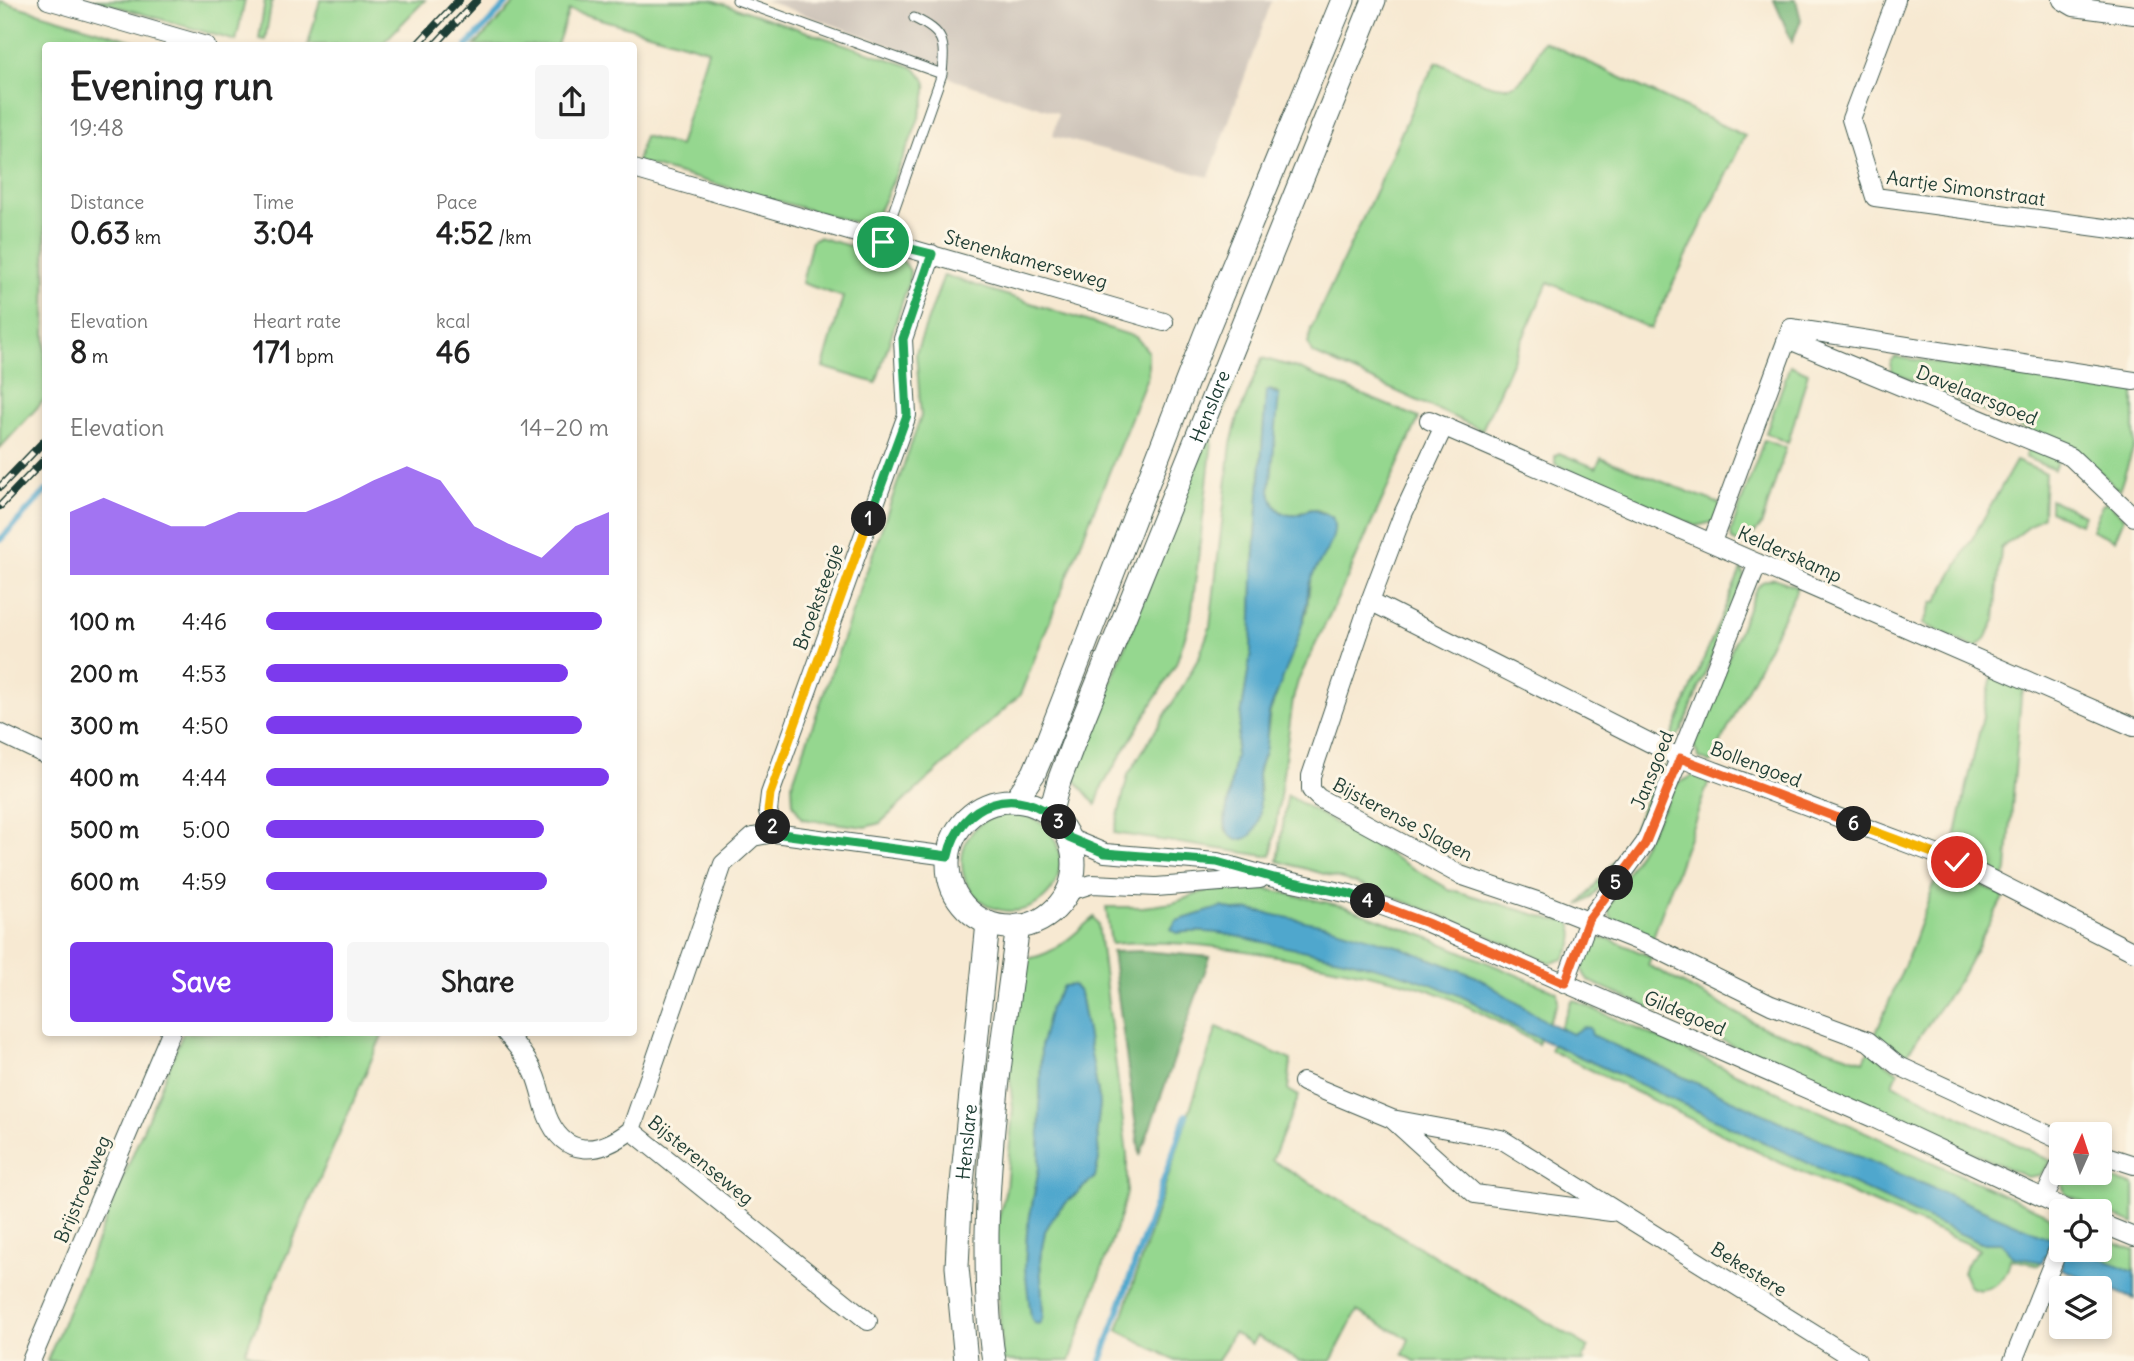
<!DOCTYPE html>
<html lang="en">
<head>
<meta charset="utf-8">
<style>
	body { margin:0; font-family:Delius,sans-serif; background:#f6f6f6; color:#222; height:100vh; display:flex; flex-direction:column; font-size:26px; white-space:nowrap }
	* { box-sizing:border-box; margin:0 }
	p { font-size:23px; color:#767676 }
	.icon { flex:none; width:38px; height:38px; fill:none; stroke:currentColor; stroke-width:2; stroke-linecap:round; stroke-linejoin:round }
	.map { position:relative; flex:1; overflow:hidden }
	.details { position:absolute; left:42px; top:42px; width:595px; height:994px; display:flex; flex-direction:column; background:#fff; border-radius:7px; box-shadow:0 4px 10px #0003 }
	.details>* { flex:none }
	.needle { width:46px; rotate:3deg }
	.buttons { position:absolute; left:2049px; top:1122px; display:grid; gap:14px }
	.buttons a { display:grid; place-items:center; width:63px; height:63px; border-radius:7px; background:#fff; box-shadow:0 4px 10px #0003; font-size:35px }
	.pin { position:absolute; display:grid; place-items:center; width:60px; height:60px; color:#fff; margin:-30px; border:4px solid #fff; border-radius:50%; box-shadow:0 2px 7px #0007 }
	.km { position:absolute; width:35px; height:35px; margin:-18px; border-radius:50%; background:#222; color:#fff; font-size:19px; line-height:35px; text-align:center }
	.round { display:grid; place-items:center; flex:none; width:74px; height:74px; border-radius:7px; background:#f6f6f6 }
	.head { display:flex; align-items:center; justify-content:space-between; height:119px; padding:0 28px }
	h1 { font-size:38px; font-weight:700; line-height:52px }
	.stats { display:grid; grid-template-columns:repeat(3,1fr); gap:10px; height:119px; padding:7px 28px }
	.stats div { display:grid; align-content:center }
	.stats b { font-size:30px; font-weight:700 }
	.stats small { font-size:19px; font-weight:400 }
	.stats p { font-size:19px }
	.chart { height:196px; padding:14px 28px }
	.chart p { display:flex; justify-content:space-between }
	.chart svg { width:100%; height:126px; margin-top:7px; fill:#7c3aed; opacity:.7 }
	.button { display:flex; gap:14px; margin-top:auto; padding:14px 28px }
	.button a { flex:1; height:80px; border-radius:7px; background:#7c3aed; color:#fff; font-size:28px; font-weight:700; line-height:80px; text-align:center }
	.button a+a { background:#f6f6f6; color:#222 }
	ul { padding:0 28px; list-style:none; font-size:23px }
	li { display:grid; grid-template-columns:112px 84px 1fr; align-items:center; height:52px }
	li i { height:18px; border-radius:9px; background:#7c3aed }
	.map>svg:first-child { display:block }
	.industrial { fill:#ccc2b8 }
	.green { fill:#95d78f; stroke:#5a8a62; stroke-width:2; fill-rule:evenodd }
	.forest { fill:#78b87a; stroke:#4c7a57; stroke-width:2 }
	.water { fill:#50a7cd; stroke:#387280; stroke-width:2 }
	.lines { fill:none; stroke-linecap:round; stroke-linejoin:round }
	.stream { stroke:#50a7cd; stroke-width:6 }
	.service-casing { stroke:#3f574c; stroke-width:11 }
	.minor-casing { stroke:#3f574c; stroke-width:20 }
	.tertiary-casing { stroke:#3f574c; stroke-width:25 }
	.service { stroke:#fff; stroke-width:9 }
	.minor { stroke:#fff; stroke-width:18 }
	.tertiary { stroke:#fff; stroke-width:23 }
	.rail-casing { stroke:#1f3d34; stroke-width:8 }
	.rail { stroke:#fcf5e5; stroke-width:5; stroke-dasharray:16; stroke-linecap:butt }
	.split-1-casing { stroke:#fff; stroke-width:14 }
	.split-2-casing { stroke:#fff; stroke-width:14 }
	.split-3-casing { stroke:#fff; stroke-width:14 }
	.split-4-casing { stroke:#fff; stroke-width:14 }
	.split-5-casing { stroke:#fff; stroke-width:14 }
	.split-6-casing { stroke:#fff; stroke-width:14 }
	.split-7-casing { stroke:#fff; stroke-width:14 }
	.split-1 { stroke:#22a559; stroke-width:9 }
	.split-2 { stroke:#f5b400; stroke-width:9 }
	.split-3 { stroke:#22a559; stroke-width:9 }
	.split-4 { stroke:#22a559; stroke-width:9 }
	.split-5 { stroke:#f0652b; stroke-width:9 }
	.split-6 { stroke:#f0652b; stroke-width:9 }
	.split-7 { stroke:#f5b400; stroke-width:9 }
	.labels { text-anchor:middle; stroke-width:6; stroke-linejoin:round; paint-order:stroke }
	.street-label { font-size:19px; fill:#1f3d34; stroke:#fcf5e5 }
</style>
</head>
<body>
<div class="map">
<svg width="2134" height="1361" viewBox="0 0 2134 1361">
	<rect width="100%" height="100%" fill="#fcf5e5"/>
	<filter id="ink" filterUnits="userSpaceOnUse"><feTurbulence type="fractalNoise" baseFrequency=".0143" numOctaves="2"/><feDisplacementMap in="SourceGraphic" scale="14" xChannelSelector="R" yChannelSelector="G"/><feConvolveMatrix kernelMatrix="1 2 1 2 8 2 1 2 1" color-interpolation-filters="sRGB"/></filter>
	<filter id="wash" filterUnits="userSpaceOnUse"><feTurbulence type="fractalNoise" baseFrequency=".00686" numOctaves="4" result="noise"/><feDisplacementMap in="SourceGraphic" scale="28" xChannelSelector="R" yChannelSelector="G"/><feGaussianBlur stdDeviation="1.57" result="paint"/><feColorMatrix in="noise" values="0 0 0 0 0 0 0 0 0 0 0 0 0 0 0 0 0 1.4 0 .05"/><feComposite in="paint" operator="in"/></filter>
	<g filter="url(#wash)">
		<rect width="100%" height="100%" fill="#f7e9d2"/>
		<!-- industrial -->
		<path class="industrial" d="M 764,0 L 1272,0 L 1209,177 L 1053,136 L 1058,113 L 954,80 L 920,56 Z"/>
		<!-- green -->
		<path class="green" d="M 95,0 L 245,0 L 236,41 Z
			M 265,0 L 272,0 L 265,40 L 259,39 Z
			M 320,0 L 425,0 L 381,45 L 308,45 Z
			M 518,0 L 712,0 L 913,67 C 918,72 925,76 926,84 C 930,106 883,203 871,227 L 637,162 L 644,136 L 679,146 L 708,50 L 569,10 L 557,45 L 474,46 Z
			M 0,1 L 147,45 L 46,46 L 45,399 L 0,448 Z
			M 1543,41 L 1745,136 L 1651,329 L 1548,282 L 1482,430 L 1312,353 L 1308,344 L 1311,329 L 1377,188 L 1421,88 L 1437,62 C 1455,70 1498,95 1516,84 C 1530,76 1536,55 1543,41 Z
			M 818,237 L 903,261 L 910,271 L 909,281 L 876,383 L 823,367 L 843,297 L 802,283 L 812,240 Z
			M 944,275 L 1136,337 L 1148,351 L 1148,375 L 1020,695 L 880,823 L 865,827 L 802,819 L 793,803 L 792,784 L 921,416 L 916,353 Z
			M 1895,357 L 2134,389 L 2134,446 L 2119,491 L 2079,452 L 1892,372 L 1891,362 Z
			M 1262,358 L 1297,368 L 1419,418 L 1343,587 L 1298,681 L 1293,699 L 1273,848 L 1271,855 L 1266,856 L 1114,833 L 1128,775 L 1183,686 L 1199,657 L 1210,627 L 1231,444 L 1238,417 ZM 1269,390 L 1277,392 L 1270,490 C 1272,504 1278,516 1295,515 C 1300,514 1305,510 1311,509 C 1317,508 1326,514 1332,517 L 1334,523 L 1310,581 L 1307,610 L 1270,712 L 1265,750 L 1258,774 L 1260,791 L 1233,838 L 1225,829 L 1225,820 L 1251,653 L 1253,579 L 1266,392 Z
			M 1790,365 L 1808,373 L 1788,443 L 1766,433 Z
			M 1230,380 L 1234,384 L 1213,434 L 1191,618 L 1176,664 L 1102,787 L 1096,805 L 1073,778 Z
			M 1764,440 L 1786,448 L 1761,526 L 1743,545 L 1732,540 L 1731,531 Z
			M 2029,446 L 2059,458 L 2054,470 L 2025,457 Z
			M 1559,453 L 1596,468 L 1601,458 L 1723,505 L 1713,522 L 1696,526 L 1555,464 L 1555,456 Z
			M 2016,461 L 2045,473 L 2043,516 L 2001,548 L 1995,620 L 1987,637 L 1975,648 L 1923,624 L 1933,602 L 1936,603 Z
			M 2050,499 L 2084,515 L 2080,524 L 2050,511 Z
			M 2108,502 L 2124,518 L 2115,540 L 2092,530 L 2102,505 Z
			M 1742,567 L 1744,577 L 1682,730 L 1677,737 L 1670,740 Z
			M 1774,578 L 1798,587 L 1711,763 L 1699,758 L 1693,744 L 1756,589 L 1762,582 Z
			M 1993,672 L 2026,686 L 2021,696 L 2007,870 L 2004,878 L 1952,851 Z
			M 1661,762 C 1662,765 1665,768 1664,772 C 1664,795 1601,899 1580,904 L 1628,843 Z
			M 1694,775 L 1709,781 L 1652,940 C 1636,933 1608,927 1608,907 L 1677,784 Z
			M 1287,795 L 1449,889 L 1554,920 L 1570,921 C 1578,936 1572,946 1564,959 L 1551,963 L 1437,914 L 1356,883 L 1278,861 Z
			M962 862a49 49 0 1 1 98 0a49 49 0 1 1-98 0Z
			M 1941,865 L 2004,896 L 1961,977 L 1902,1061 L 1874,1038 L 1909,954 Z
			M 1267,889 L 1346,907 L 1422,935 L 1557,992 L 1558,1002 L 1538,1044 C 1501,1024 1463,1001 1423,988 C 1393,978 1360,972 1329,966 C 1258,952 1184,938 1111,944 L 1106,907 L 1143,907 L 1173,903 L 1208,890 Z
			M 1094,917 L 1098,924 L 1127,1154 L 1127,1193 L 1118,1222 L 1070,1361 L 1002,1361 L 995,1233 L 1006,1188 L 1013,1108 L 1007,1055 L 1020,960 C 1055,956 1069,938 1094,917 ZM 1073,985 L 1080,993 L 1100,1104 L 1097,1129 L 1099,1159 L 1095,1177 L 1058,1210 L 1045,1231 L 1040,1259 L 1043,1315 L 1025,1268 L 1027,1232 L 1039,1168 L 1041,1044 Z
			M 1597,939 L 1610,939 L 1651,957 L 1648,965 L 1762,1027 L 1864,1061 L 1869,1050 L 1898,1072 L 1893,1084 L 2051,1161 L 2040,1175 L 2027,1177 L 1589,981 C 1576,967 1581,949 1597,939 Z
			M 1574,1000 L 2049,1215 L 2054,1233 L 2042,1262 L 2038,1265 L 2010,1259 C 2008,1277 1997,1287 1980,1290 L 1970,1287 L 1963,1273 L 1966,1264 L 1979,1249 L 1783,1164 L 1550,1050 L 1571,1002 Z
			M 1217,1027 L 1291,1060 L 1288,1090 L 1299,1096 L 1272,1160 L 1589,1347 L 1582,1359 L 1584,1361 L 1415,1361 L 1403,1354 L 1409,1339 L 1357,1311 L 1331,1361 L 1299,1361 L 1257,1336 L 1252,1344 L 1233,1333 L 1218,1361 L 1176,1361 L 1118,1330 Z
			M 183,1033 L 383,1033 L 245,1351 L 268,1361 L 47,1361 Z
			M 2065,1173 L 2084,1173 L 2134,1185 L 2134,1224 L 2065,1194 L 2062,1183 Z
			M 2100,1236 L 2134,1250 L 2134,1299 L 2062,1269 L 2070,1250 L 2100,1250 Z"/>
		<!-- forest -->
		<path class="forest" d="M 1774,0 L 1796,0 L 1801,20 L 1792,42 Z
			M 1143,951 L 1210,957 L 1140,1156 L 1112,952 Z"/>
		<!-- water -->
		<path class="water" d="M 1269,390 L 1279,395 L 1270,490 C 1272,504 1279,517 1296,515 C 1302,514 1306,510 1312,509 L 1332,517 C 1343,542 1310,565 1308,591 C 1306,625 1289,661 1277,693 C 1274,700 1271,707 1269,713 C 1266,726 1268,739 1265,751 C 1263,759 1258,767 1258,776 C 1258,791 1262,805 1259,819 C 1254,846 1226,846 1225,820 L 1251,653 L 1253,579 L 1266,392 Z
			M 1222,907 L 1236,911 L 1250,910 L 1329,926 L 1400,947 L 1477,977 L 1547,1022 L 1572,1034 L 1583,1027 L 1590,1028 L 1592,1035 L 1807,1134 L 2051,1239 L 2048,1249 L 2067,1256 L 2070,1250 L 2080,1250 L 2134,1272 L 2134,1299 L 2062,1269 L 2063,1263 L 2045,1256 L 2042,1262 L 2014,1257 L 2001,1243 L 1981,1243 L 1972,1239 C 1824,1172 1678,1100 1529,1034 C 1508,1025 1490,1010 1469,1000 C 1409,971 1341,958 1276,945 C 1242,938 1211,928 1177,933 L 1171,929 L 1176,921 Z
			M 1073,985 L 1080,993 L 1100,1104 L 1097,1129 L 1099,1159 L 1095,1177 L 1058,1210 L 1045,1231 L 1040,1259 L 1043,1315 L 1041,1322 L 1038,1324 L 1034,1323 L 1031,1318 L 1025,1268 L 1027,1232 L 1039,1168 L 1041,1044 L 1050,1008 L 1063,986 Z"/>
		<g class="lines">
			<!-- stream -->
			<path class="stream" d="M 467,46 L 510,0
				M 0,540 L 46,491
				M 1101,1361 L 1186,1115"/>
		</g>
	</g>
	<g filter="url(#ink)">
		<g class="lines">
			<defs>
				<path id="service" d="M 737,0 L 942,74
					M 883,241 L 942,74 C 945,41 945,33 914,18"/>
				<path id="minor" d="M 48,0 L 206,46
					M 1896,0 L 1851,119 L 1875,197 L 2134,232
					M 2062,0 L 2074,7 L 2134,15
					M 634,169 L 1164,322
					M 932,254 L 903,339 L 907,415 L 770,794 L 768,811 L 774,833 L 948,856
					M 2134,381 L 1791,328 L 1787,339 L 2071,457 L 2134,517
					M 1429,420 L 2134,727
					M 1444,426 L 1403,514 L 1370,601 L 1311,776 L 1311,790 L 1319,798 L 1460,875 L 1540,902 L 1588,921 L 1653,947 L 1771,1005 L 1868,1041 L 1897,1065 L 2062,1141
					M 1712,542 L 1787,339
					M 1370,601 L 1680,758 L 1957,862 L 2134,952
					M 0,733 L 46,755
					M 1069,838 L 1105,853 L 1217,862 L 1274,878 L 1350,894 L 1428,923 L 1873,1118 L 2071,1211
					M 1067,892 L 1092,884 L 1156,887 L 1260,879
					M 1565,983 L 1588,921 L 1645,843 L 1758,563
					M 505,1032 C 516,1045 527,1058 534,1073 C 540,1086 542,1101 547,1115 C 564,1159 599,1155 631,1130
					M 1303,1082 L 1392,1119 L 1501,1139 L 1857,1361
					M 1392,1119 L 1475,1194 L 1611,1212
					M 631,1130 L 723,864 L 753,837 L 774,833
					M 631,1130 L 868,1321
					M 2100,1154 L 2134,1165
					M 2044,1198 L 2062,1161
					M 2100,1223 L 2134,1237
					M 31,1361 L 171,1032
					M 2013,1361 L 2062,1240"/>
				<g id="tertiary">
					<path d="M 1015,801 L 1034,773 L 1048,740 L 1205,335 L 1343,0"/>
					<circle cx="1011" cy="864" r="63"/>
					<path id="s1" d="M 1050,814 L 1059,781 L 1073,744 L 1374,0"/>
					<path id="s2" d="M 966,1361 L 957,1267 L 960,1204 L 988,923"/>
					<path d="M 994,1361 C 987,1319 987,1276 987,1234 C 989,1130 1004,1029 1018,926"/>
				</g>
			</defs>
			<!-- service casing -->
			<use href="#service" class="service-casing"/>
			<!-- minor casing -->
			<use href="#minor" class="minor-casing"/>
			<!-- tertiary casing -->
			<use href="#tertiary" class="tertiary-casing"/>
			<!-- service -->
			<use href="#service" class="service"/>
			<!-- minor -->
			<use href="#minor" class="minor"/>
			<!-- tertiary -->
			<use href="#tertiary" class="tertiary"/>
			<defs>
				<path id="rail" d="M 416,46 L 459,0
					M 434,46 L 477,0
					M 0,487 L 46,439
					M 0,506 L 46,458"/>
			</defs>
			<!-- rail casing -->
			<use href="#rail" class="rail-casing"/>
			<!-- rail -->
			<use href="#rail" class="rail"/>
		</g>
	</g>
	<g class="lines" filter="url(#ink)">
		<defs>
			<path id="split-1" d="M 869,519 L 907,415 L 903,339 L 932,254 L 883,242"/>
			<path id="split-2" d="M 773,827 L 768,811 L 770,794 L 869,519"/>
			<path id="split-3" d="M 773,827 L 774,833 L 948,856 C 960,801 1018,782 1059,822"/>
			<path id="split-4" d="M 1059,822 L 1069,838 L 1105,853 L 1217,862 L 1274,878 L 1350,894 L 1368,901"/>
			<path id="split-5" d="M 1368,901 L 1427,923 L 1565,983 L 1588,920 L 1616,883"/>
			<path id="split-6" d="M 1616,883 L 1645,844 L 1680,758 L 1854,824"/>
			<path id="split-7" d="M 1854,824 L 1957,862"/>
		</defs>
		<!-- split-1 casing -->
		<use href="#split-1" class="split-1-casing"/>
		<!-- split-2 casing -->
		<use href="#split-2" class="split-2-casing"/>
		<!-- split-3 casing -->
		<use href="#split-3" class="split-3-casing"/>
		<!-- split-4 casing -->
		<use href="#split-4" class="split-4-casing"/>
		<!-- split-5 casing -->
		<use href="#split-5" class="split-5-casing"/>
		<!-- split-6 casing -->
		<use href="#split-6" class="split-6-casing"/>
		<!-- split-7 casing -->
		<use href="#split-7" class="split-7-casing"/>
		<!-- split-1 -->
		<use href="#split-1" class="split-1"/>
		<!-- split-2 -->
		<use href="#split-2" class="split-2"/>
		<!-- split-3 -->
		<use href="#split-3" class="split-3"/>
		<!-- split-4 -->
		<use href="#split-4" class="split-4"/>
		<!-- split-5 -->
		<use href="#split-5" class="split-5"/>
		<!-- split-6 -->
		<use href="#split-6" class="split-6"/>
		<!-- split-7 -->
		<use href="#split-7" class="split-7"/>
	</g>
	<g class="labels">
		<!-- street labels -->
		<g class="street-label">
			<text transform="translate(1966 188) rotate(8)" y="7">Aartje Simonstraat</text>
			<text transform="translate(1026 259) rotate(16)" y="7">Stenenkamerseweg</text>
			<text transform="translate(1977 395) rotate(22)" y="7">Davelaarsgoed</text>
			<text dy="7" stroke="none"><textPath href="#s1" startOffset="438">Henslare</textPath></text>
			<text transform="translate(1790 554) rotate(24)" y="7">Kelderskamp</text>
			<text transform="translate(818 597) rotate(-70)" y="7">Broeksteegje</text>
			<text transform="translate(1756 764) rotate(21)" y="7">Bollengoed</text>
			<text transform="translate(1652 770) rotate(-68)" y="7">Jansgoed</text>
			<text transform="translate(1403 819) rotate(28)" y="7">Bijsterense Slagen</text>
			<text transform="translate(1685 1013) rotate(23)" y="7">Gildegoed</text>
			<text dy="7" stroke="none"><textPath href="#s2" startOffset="220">Henslare</textPath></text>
			<text transform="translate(701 1160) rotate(39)" y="7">Bijsterenseweg</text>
			<text transform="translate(82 1189) rotate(-67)" y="7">Brijstroetweg</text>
			<text transform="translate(1749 1269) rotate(32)" y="7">Bekestere</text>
		</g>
	</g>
</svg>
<div class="buttons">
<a><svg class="needle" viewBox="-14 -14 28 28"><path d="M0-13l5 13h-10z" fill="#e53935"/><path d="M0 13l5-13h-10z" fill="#767676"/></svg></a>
<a><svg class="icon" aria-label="locate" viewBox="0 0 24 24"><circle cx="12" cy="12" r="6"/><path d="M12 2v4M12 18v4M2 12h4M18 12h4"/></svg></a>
<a><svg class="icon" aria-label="layers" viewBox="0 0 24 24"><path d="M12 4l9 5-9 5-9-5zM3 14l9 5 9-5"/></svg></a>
</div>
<div class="pin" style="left:883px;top:242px;background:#1e9e55"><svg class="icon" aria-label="arrive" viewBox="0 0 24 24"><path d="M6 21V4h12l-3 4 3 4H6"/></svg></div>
<div class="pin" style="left:1957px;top:862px;background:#d93025"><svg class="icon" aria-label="check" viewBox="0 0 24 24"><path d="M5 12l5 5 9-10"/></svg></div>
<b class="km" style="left:869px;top:519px">1</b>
<b class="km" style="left:773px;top:827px">2</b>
<b class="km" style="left:1059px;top:822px">3</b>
<b class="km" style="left:1368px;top:901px">4</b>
<b class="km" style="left:1616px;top:883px">5</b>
<b class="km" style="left:1854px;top:824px">6</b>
<section class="details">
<div class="head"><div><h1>Evening run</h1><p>19:48</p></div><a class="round"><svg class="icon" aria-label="share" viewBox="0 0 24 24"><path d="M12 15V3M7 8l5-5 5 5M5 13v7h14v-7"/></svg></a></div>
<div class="stats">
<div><p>Distance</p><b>0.63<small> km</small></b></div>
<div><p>Time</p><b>3:04</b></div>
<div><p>Pace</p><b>4:52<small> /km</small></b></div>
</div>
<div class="stats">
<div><p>Elevation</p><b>8<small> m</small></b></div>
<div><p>Heart rate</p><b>171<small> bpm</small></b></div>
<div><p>kcal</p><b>46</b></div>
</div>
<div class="chart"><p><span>Elevation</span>14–20 m</p>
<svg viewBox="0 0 160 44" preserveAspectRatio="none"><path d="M0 44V22L10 17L20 22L30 27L40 27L50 22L60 22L70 22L80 17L90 11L100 6L110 11L120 27L130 33L140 38L150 27L160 22V44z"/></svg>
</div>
<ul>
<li><b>100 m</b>4:46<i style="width:98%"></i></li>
<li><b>200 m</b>4:53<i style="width:88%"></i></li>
<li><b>300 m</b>4:50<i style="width:92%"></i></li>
<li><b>400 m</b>4:44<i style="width:100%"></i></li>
<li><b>500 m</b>5:00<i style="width:81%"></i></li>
<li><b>600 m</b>4:59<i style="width:82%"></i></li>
</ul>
<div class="button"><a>Save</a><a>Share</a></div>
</section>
</div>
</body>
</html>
